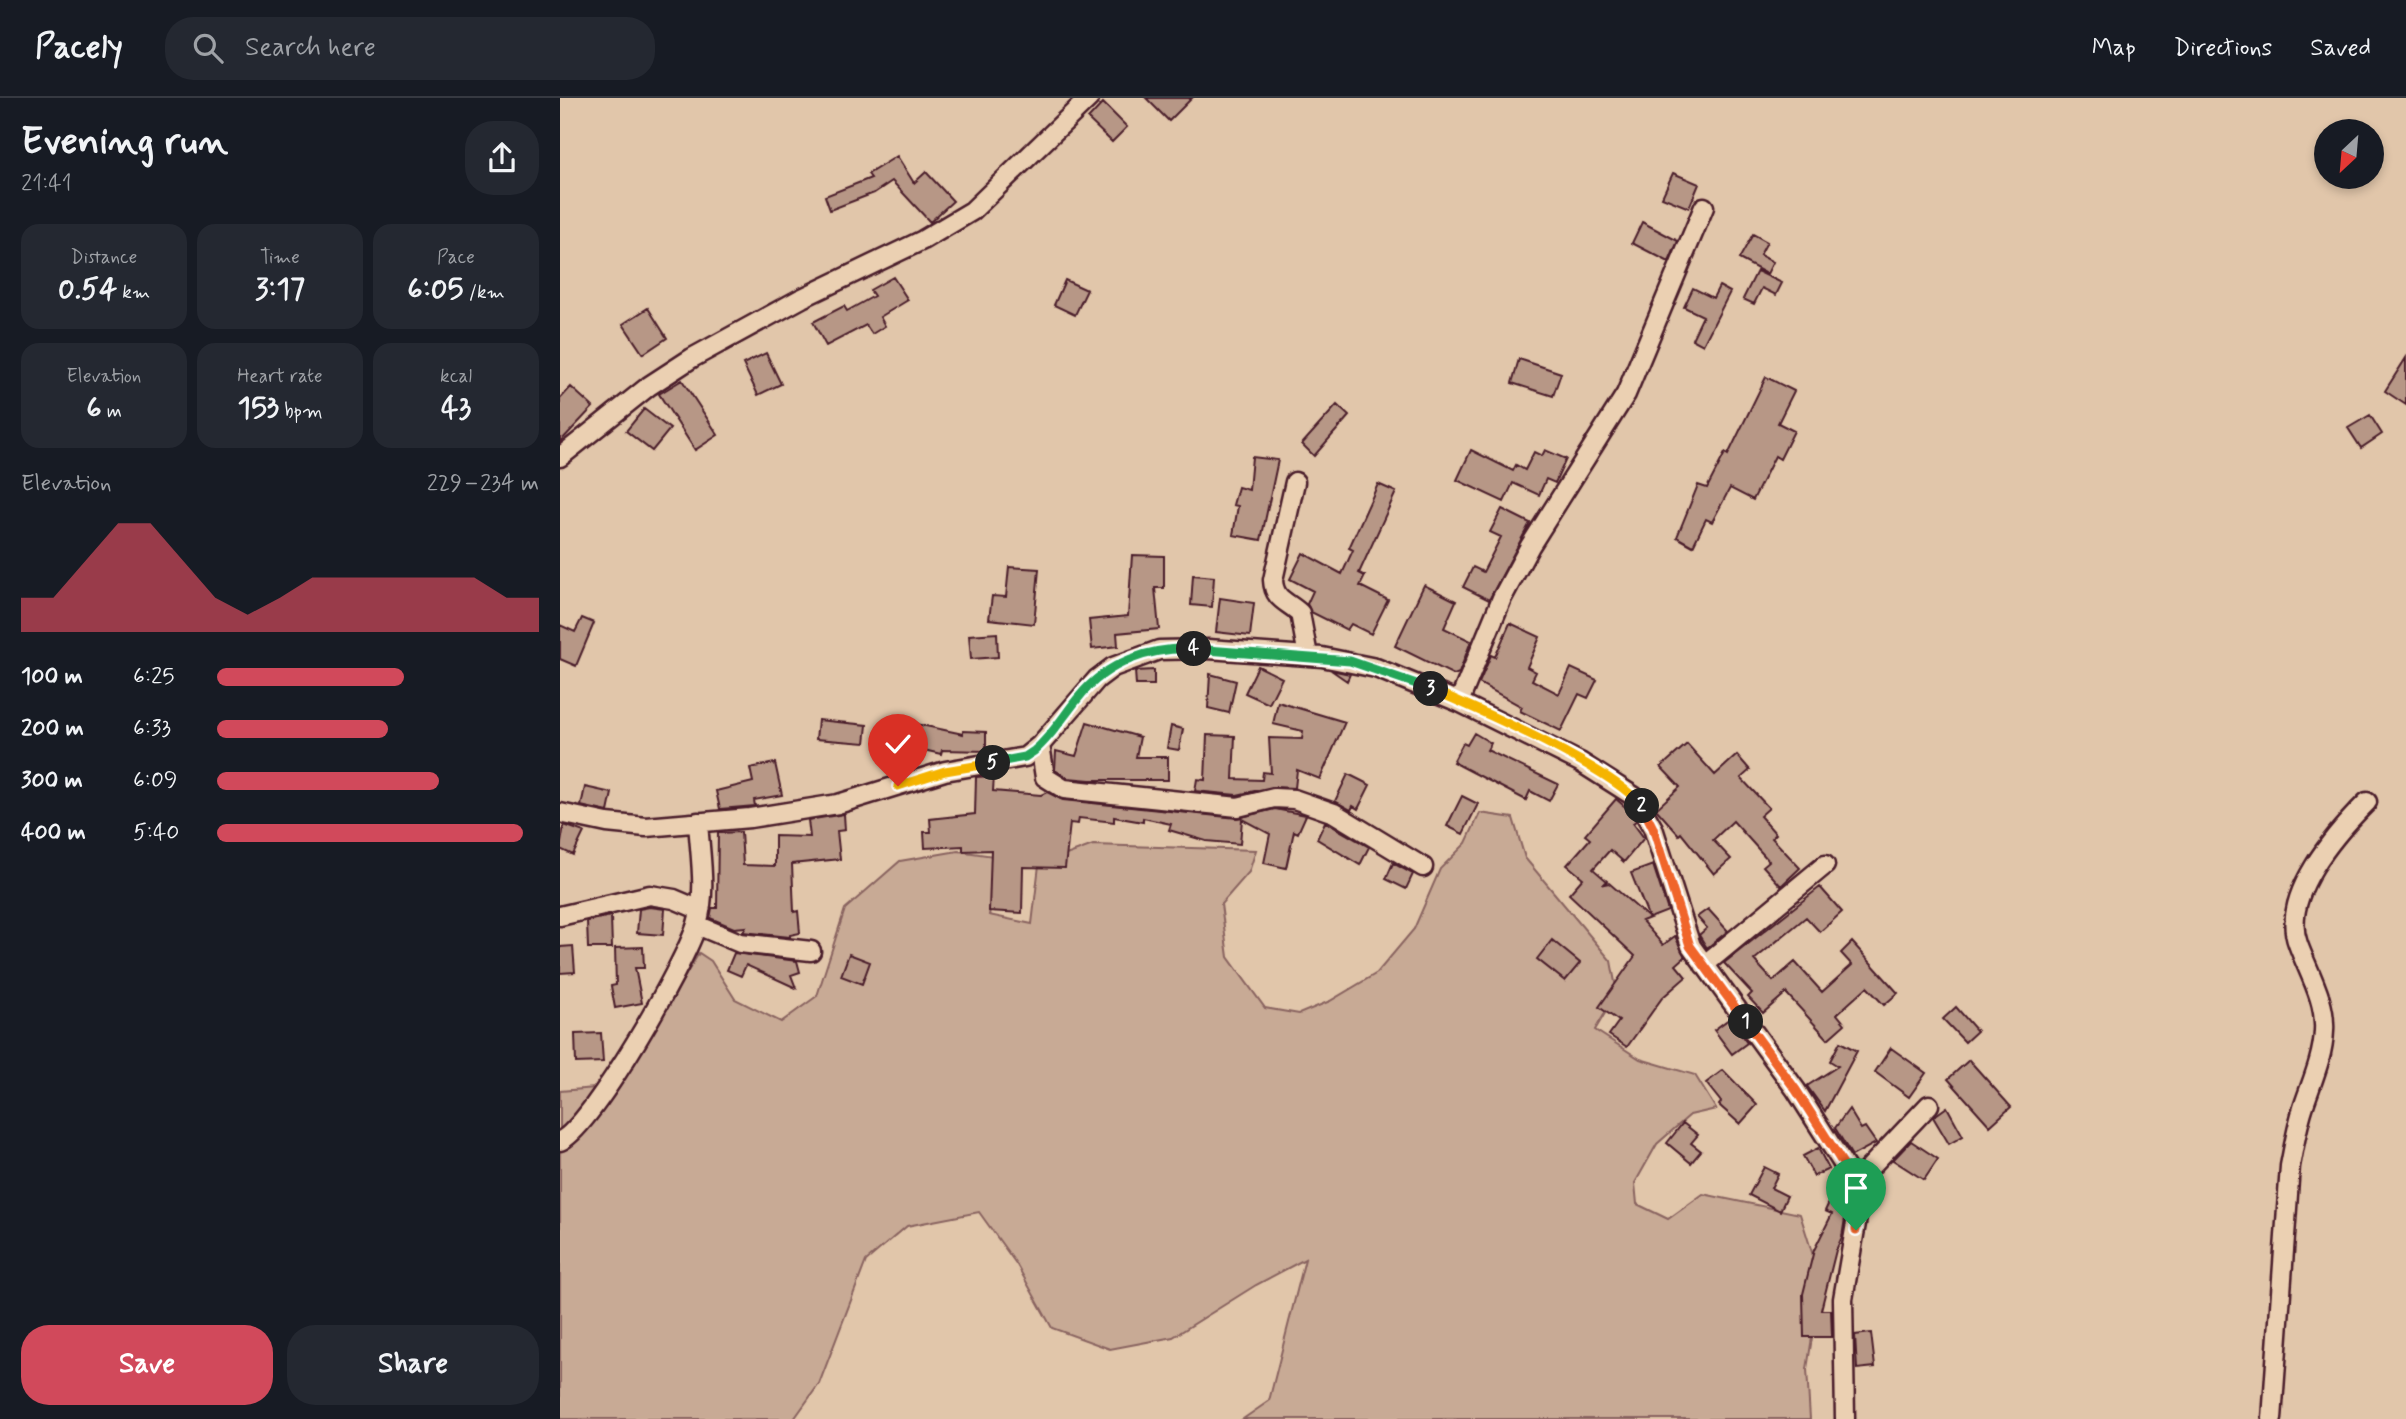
<!DOCTYPE html>
<html lang="en">
<head>
<meta charset="utf-8">
<style>
	body { margin:0; font-family:Mynerve,sans-serif; background:#242831; color:#f1f3f6; height:100vh; display:flex; flex-direction:column; font-size:26px; white-space:nowrap }
	* { box-sizing:border-box; margin:0 }
	p { font-size:23px; color:#9ea1a6 }
	.icon { flex:none; width:38px; height:38px; fill:none; stroke:currentColor; stroke-width:2; stroke-linecap:round; stroke-linejoin:round }
	.map { position:relative; flex:1; overflow:hidden }
	.sheet { display:flex; flex-direction:column; background:#171b24; width:560px }
	.sheet>* { flex:none }
	.needle { width:46px; rotate:206deg }
	.tools { position:absolute; left:1754px; top:21px; display:grid; gap:14px }
	.tools a { display:grid; place-items:center; width:70px; height:70px; border-radius:50%; background:#171b24; box-shadow:0 4px 10px #0003; font-size:35px }
	.pin { position:absolute; display:grid; place-items:center; width:60px; height:60px; color:#fff; margin:-72px -30px; border-radius:50% 50% 50% 0; rotate:-45deg; box-shadow:0 0 7px #0007 }
	.pin .icon { rotate:45deg }
	.km { position:absolute; width:35px; height:35px; margin:-18px; border-radius:50%; background:#222; color:#fff; font-size:19px; line-height:35px; text-align:center }
	.round { display:grid; place-items:center; flex:none; width:74px; height:74px; border-radius:28px; background:#242831 }
	.head { display:flex; align-items:center; justify-content:space-between; height:119px; padding:0 21px }
	h1 { font-size:38px; font-weight:700; line-height:52px }
	.stats { display:grid; grid-template-columns:repeat(3,1fr); gap:10px; height:119px; padding:7px 21px }
	.stats div { display:grid; align-content:center; border-radius:18px; background:#242831; text-align:center }
	.stats b { font-size:30px; font-weight:700 }
	.stats small { font-size:19px; font-weight:400 }
	.stats p { font-size:19px }
	.chart { height:196px; padding:14px 21px }
	.chart p { display:flex; justify-content:space-between }
	.chart svg { width:100%; height:126px; margin-top:7px; fill:#d1495b; opacity:.7 }
	.button { display:flex; gap:14px; margin-top:auto; padding:14px 21px }
	.button a { flex:1; height:80px; border-radius:28px; background:#d1495b; color:#fff; font-size:28px; font-weight:700; line-height:80px; text-align:center }
	.button a+a { background:#242831; color:#f1f3f6 }
	ul { padding:0 21px; list-style:none; font-size:23px }
	li { display:grid; grid-template-columns:112px 84px 1fr; align-items:center; height:52px }
	li i { height:18px; border-radius:9px; background:#d1495b }
	header { display:flex; align-items:center; gap:42px; box-sizing:border-box; height:98px; padding:0 35px; background:#171b24; border-bottom:2px solid #363941 }
	header strong { font-size:33px }
	nav { display:flex; gap:38px; margin-inline-start:auto; font-size:24px }
	.search { width:490px; height:63px; background:#242831; display:flex; align-items:center; gap:18px; box-sizing:border-box; padding:0 24px; border-radius:28px; color:#9ea1a6; font-size:26px }
	main { display:flex; flex:1; min-height:0 }
	.map>svg:first-child { display:block }
	.green { fill:#c8aa95; stroke:#896460; stroke-width:2 }
	.building { fill:#b79786; stroke:#4a1f2b; stroke-width:2 }
	.lines { fill:none; stroke-linecap:round; stroke-linejoin:round }
	.street-casing { stroke:#4a1f2b; stroke-width:23 }
	.street { stroke:#ebd0b2; stroke-width:18 }
	.split-1-casing { stroke:#fff; stroke-width:14 }
	.split-2-casing { stroke:#fff; stroke-width:14 }
	.split-3-casing { stroke:#fff; stroke-width:14 }
	.split-4-casing { stroke:#fff; stroke-width:14 }
	.split-5-casing { stroke:#fff; stroke-width:14 }
	.split-6-casing { stroke:#fff; stroke-width:14 }
	.split-1 { stroke:#f0652b; stroke-width:9 }
	.split-2 { stroke:#f0652b; stroke-width:9 }
	.split-3 { stroke:#f5b400; stroke-width:9 }
	.split-4 { stroke:#22a559; stroke-width:9 }
	.split-5 { stroke:#22a559; stroke-width:9 }
	.split-6 { stroke:#f5b400; stroke-width:9 }
</style>
</head>
<body>
<header>
<strong>Pacely</strong>
<div class="search"><svg class="icon" aria-label="search" viewBox="0 0 24 24"><circle cx="10" cy="10" r="6"/><path d="M15 15l6 6"/></svg>Search here</div>
<nav><a>Map</a><a>Directions</a><a>Saved</a></nav>
</header>
<main>
<section class="sheet">
<div class="head"><div><h1>Evening run</h1><p>21:41</p></div><a class="round"><svg class="icon" aria-label="share" viewBox="0 0 24 24"><path d="M12 15V3M7 8l5-5 5 5M5 13v7h14v-7"/></svg></a></div>
<div class="stats">
<div><p>Distance</p><b>0.54<small> km</small></b></div>
<div><p>Time</p><b>3:17</b></div>
<div><p>Pace</p><b>6:05<small> /km</small></b></div>
</div>
<div class="stats">
<div><p>Elevation</p><b>6<small> m</small></b></div>
<div><p>Heart rate</p><b>153<small> bpm</small></b></div>
<div><p>kcal</p><b>43</b></div>
</div>
<div class="chart"><p><span>Elevation</span>229–234 m</p>
<svg viewBox="0 0 160 44" preserveAspectRatio="none"><path d="M0 44V32L10 32L20 19L30 6L40 6L50 19L60 32L70 38L80 32L90 25L100 25L110 25L120 25L130 25L140 25L150 32L160 32V44z"/></svg>
</div>
<ul>
<li><b>100 m</b>6:25<i style="width:58%"></i></li>
<li><b>200 m</b>6:33<i style="width:53%"></i></li>
<li><b>300 m</b>6:09<i style="width:69%"></i></li>
<li><b>400 m</b>5:40<i style="width:95%"></i></li>
</ul>
<div class="button"><a>Save</a><a>Share</a></div>
</section>
<div class="map">
<svg width="1846" height="1321" viewBox="0 0 1846 1321">
	<rect width="100%" height="100%" fill="#e1c6aa"/>
	<filter id="ink" filterUnits="userSpaceOnUse"><feTurbulence type="fractalNoise" baseFrequency=".0143" numOctaves="2"/><feDisplacementMap in="SourceGraphic" scale="14" xChannelSelector="R" yChannelSelector="G"/><feConvolveMatrix kernelMatrix="1 2 1 2 8 2 1 2 1" color-interpolation-filters="sRGB"/></filter>
	<g filter="url(#ink)">
		<!-- green -->
		<path class="green" d="M 920,715 L 953,720 L 965,760 L 1051,863 L 1057,895 L 1035,932 L 1080,961 L 1135,977 L 1156,1011 L 1130,1017 L 1097,1046 L 1075,1085 L 1077,1106 L 1108,1121 L 1143,1096 L 1240,1116 L 1261,1183 L 1247,1271 L 1250,1321 L 683,1321 L 709,1303 L 745,1161 L 696,1187 L 613,1239 L 550,1251 L 492,1230 L 457,1167 L 419,1114 L 347,1128 L 306,1163 L 259,1286 L 234,1321 L 0,1321 L 0,993 L 59,988 L 139,855 L 151,863 L 175,901 L 221,924 L 257,898 L 285,811 L 340,763 L 398,753 L 441,759 L 429,817 L 472,826 L 479,767 L 533,747 L 696,752 L 689,774 L 661,806 L 668,859 L 705,910 L 739,916 L 770,903 L 817,875 L 854,831 L 880,771 L 906,745 Z"/>
		<!-- building -->
		<path class="building" d="M 586,0 L 632,0 L 609,23 Z
			M 543,5 L 567,29 L 552,44 L 528,21 Z
			M 337,58 L 354,85 L 366,74 L 393,103 L 370,124 L 332,83 L 314,95 L 270,112 L 265,98 L 311,80 L 308,76 Z
			M 1113,75 L 1139,86 L 1129,110 L 1102,99 Z
			M 1082,124 L 1118,143 L 1109,164 L 1072,145 Z
			M 1193,136 L 1207,144 L 1200,157 L 1213,164 L 1207,176 L 1179,161 Z
			M 1197,173 L 1222,185 L 1216,197 L 1202,190 L 1194,206 L 1183,201 Z
			M 333,179 L 348,202 L 320,219 L 325,228 L 312,236 L 306,227 L 266,248 L 253,224 L 284,208 L 287,213 L 314,198 L 310,192 Z
			M 505,182 L 527,192 L 515,217 L 494,207 Z
			M 1159,188 L 1170,194 L 1143,247 L 1132,241 L 1143,218 L 1124,209 L 1133,190 L 1153,200 Z
			M 88,210 L 107,240 L 83,256 L 63,226 Z
			M 206,255 L 221,286 L 198,297 L 183,266 Z
			M 1846,260 L 1846,307 L 1825,293 Z
			M 959,261 L 1001,275 L 993,298 L 952,285 Z
			M 1206,279 L 1234,293 L 1218,325 L 1234,333 L 1220,361 L 1215,358 L 1193,402 L 1170,390 L 1152,424 L 1146,421 L 1133,448 L 1117,439 L 1138,387 L 1147,390 L 1165,355 L 1168,357 Z
			M 122,282 L 158,337 L 135,352 L 99,296 Z
			M 11,289 L 33,309 L 0,344 L 0,301 Z
			M 777,307 L 789,318 L 754,358 L 742,346 Z
			M 84,311 L 110,331 L 92,353 L 66,333 Z
			M 1810,317 L 1822,336 L 1801,350 L 1788,330 Z
			M 911,352 L 953,373 L 956,367 L 965,372 L 974,354 L 982,358 L 985,352 L 1006,361 L 995,385 L 986,381 L 979,397 L 953,385 L 944,404 L 897,382 Z
			M 692,359 L 718,362 L 701,442 L 673,437 L 678,408 L 673,407 L 678,389 L 689,392 Z
			M 818,386 L 836,394 L 799,475 L 805,478 L 800,488 L 828,502 L 811,536 L 791,526 L 787,532 L 751,514 L 747,506 L 753,493 L 730,481 L 743,455 L 782,476 L 793,452 L 789,450 Z
			M 942,411 L 970,425 L 929,502 L 903,489 L 913,469 L 923,474 L 941,439 L 930,434 Z
			M 572,457 L 604,458 L 604,490 L 595,490 L 599,531 L 557,535 L 558,548 L 532,551 L 529,522 L 568,518 Z
			M 449,469 L 479,471 L 474,526 L 429,521 L 432,498 L 446,499 Z
			M 633,477 L 654,479 L 652,509 L 631,507 Z
			M 864,487 L 896,503 L 884,530 L 911,543 L 899,575 L 894,577 L 835,548 Z
			M 660,500 L 694,505 L 690,538 L 656,534 Z
			M 22,520 L 34,525 L 16,568 L 0,561 L 0,527 L 15,534 Z
			M 950,525 L 980,539 L 967,569 L 976,574 L 972,582 L 999,596 L 1011,570 L 1037,582 L 1028,600 L 1019,596 L 1001,633 L 960,613 L 962,609 L 919,585 L 931,557 L 935,559 Z
			M 437,535 L 438,559 L 411,561 L 409,537 Z
			M 698,568 L 722,580 L 709,606 L 685,595 Z
			M 594,572 L 594,587 L 576,587 L 575,573 Z
			M 771,572 L 790,576 L 787,583 Z
			M 650,576 L 676,583 L 669,615 L 648,610 Z
			M 718,604 L 785,624 L 760,681 L 737,672 L 735,690 L 712,689 L 677,697 L 635,693 L 637,681 L 645,682 L 647,637 L 675,638 L 673,681 L 702,682 L 703,674 L 711,675 L 709,640 L 742,641 L 743,633 L 713,626 Z
			M 258,622 L 307,627 L 305,645 L 256,641 Z
			M 347,624 L 403,636 L 403,633 L 426,634 L 426,653 L 382,652 L 381,656 L 342,647 Z
			M 527,624 L 580,639 L 576,659 L 608,659 L 608,682 L 530,682 L 508,680 L 495,672 L 496,653 L 516,658 Z
			M 611,628 L 623,631 L 619,652 L 607,650 Z
			M 914,635 L 931,645 L 927,652 L 998,686 L 989,703 L 970,693 L 966,702 L 893,664 L 903,645 L 907,647 Z
			M 1127,646 L 1155,677 L 1177,657 L 1190,672 L 1181,680 L 1209,710 L 1200,718 L 1216,736 L 1212,740 L 1240,770 L 1221,788 L 1203,768 L 1209,763 L 1173,723 L 1153,742 L 1171,761 L 1154,776 L 1121,735 L 1119,737 L 1096,711 L 1120,689 L 1101,669 Z
			M 215,665 L 222,697 L 194,702 L 195,708 L 160,711 L 156,693 L 193,684 L 190,670 Z
			M 788,676 L 810,687 L 798,711 L 793,708 L 791,712 L 775,703 Z
			M 434,678 L 433,693 L 481,697 L 487,694 L 503,702 L 677,720 L 715,711 L 746,717 L 738,735 L 734,733 L 726,770 L 704,765 L 710,736 L 682,721 L 680,746 L 646,743 L 609,732 L 611,726 L 583,720 L 583,724 L 554,719 L 554,724 L 519,720 L 518,726 L 510,725 L 505,770 L 463,769 L 462,815 L 429,813 L 431,752 L 403,753 L 403,748 L 365,750 L 364,734 L 371,734 L 370,721 L 415,716 L 416,679 Z
			M 25,689 L 52,695 L 48,714 L 21,708 Z
			M 902,698 L 918,706 L 903,736 L 887,728 Z
			M 1056,701 L 1071,714 L 1076,723 L 1073,725 L 1084,740 L 1064,764 L 1050,752 L 1033,771 L 1047,783 L 1044,786 L 1049,785 L 1089,820 L 1071,775 L 1093,767 L 1108,813 L 1082,823 L 1103,847 L 1115,838 L 1116,840 L 1125,859 L 1116,867 L 1126,879 L 1102,900 L 1067,949 L 1049,937 L 1059,923 L 1039,909 L 1075,858 L 1009,796 L 1023,780 L 1007,767 L 1030,741 L 1025,737 Z
			M 284,716 L 285,732 L 277,733 L 280,761 L 232,766 L 234,814 L 238,813 L 240,835 L 230,837 L 230,839 L 183,834 L 186,829 L 174,830 L 150,820 L 152,810 L 157,810 L 158,735 L 181,734 L 183,767 L 215,768 L 215,738 L 250,739 L 248,722 Z
			M 765,724 L 809,749 L 800,767 L 757,741 Z
			M 4,727 L 24,734 L 13,757 L 0,751 Z
			M 833,765 L 853,776 L 846,791 L 826,781 Z
			M 1260,789 L 1282,814 L 1260,834 L 1246,819 L 1194,862 L 1213,883 L 1235,864 L 1262,894 L 1292,867 L 1281,855 L 1292,844 L 1338,895 L 1324,907 L 1307,889 L 1277,916 L 1285,926 L 1268,941 L 1226,895 L 1203,915 L 1188,899 L 1192,895 L 1164,865 Z
			M 90,809 L 105,811 L 103,837 L 77,835 L 79,811 Z
			M 1148,811 L 1168,833 L 1147,850 L 1139,837 L 1147,830 L 1137,819 Z
			M 51,818 L 52,850 L 28,850 L 27,823 Z
			M 992,842 L 1020,865 L 1005,883 L 977,861 Z
			M 13,848 L 15,874 L 0,875 L 0,849 Z
			M 83,849 L 84,870 L 75,870 L 82,905 L 55,910 L 51,888 L 56,887 L 55,850 Z
			M 174,855 L 237,863 L 240,874 L 231,877 L 236,890 L 186,867 L 181,878 L 167,872 Z
			M 289,856 L 310,864 L 302,886 L 281,878 Z
			M 1396,909 L 1417,933 L 1405,944 L 1383,921 Z
			M 1169,921 L 1187,945 L 1172,956 L 1154,932 Z
			M 41,935 L 43,964 L 16,965 L 15,936 Z
			M 1280,944 L 1297,953 L 1265,1013 L 1247,988 L 1278,968 L 1270,963 Z
			M 1331,950 L 1366,975 L 1349,999 L 1315,974 Z
			M 1409,962 L 1451,1009 L 1430,1028 L 1388,981 Z
			M 1163,972 L 1197,1007 L 1180,1026 L 1159,1007 L 1161,1004 L 1146,985 Z
			M 1387,1009 L 1403,1038 L 1389,1046 L 1373,1019 Z
			M 1289,1011 L 1301,1031 L 1305,1029 L 1316,1045 L 1292,1058 L 1275,1030 Z
			M 1123,1025 L 1138,1037 L 1131,1045 L 1141,1053 L 1131,1065 L 1107,1045 Z
			M 1351,1043 L 1378,1061 L 1364,1082 L 1333,1062 Z
			M 1258,1050 L 1269,1071 L 1254,1078 L 1243,1058 Z
			M 1204,1069 L 1218,1076 L 1211,1090 L 1227,1098 L 1220,1113 L 1189,1097 Z
			M 1282,1090 L 1287,1108 L 1282,1139 L 1276,1152 L 1261,1212 L 1271,1212 L 1272,1239 L 1244,1239 L 1243,1196 L 1254,1152 L 1272,1116 L 1265,1113 L 1272,1098 L 1277,1101 Z
			M 1311,1235 L 1315,1269 L 1297,1271 L 1295,1237 Z"/>
		<g class="lines">
			<defs>
				<path id="street" d="M 0,359 L 89,288 L 132,260 L 242,200 L 363,142 L 412,113 L 529,0
					M 735,384 L 713,482 C 714,502 727,503 740,515 L 748,558
					M 899,604 L 942,500 L 970,448 L 1066,296 L 1144,109
					M 480,647 L 485,679 L 504,691 L 678,709 L 714,700 L 734,701 L 774,715 L 863,769
					M 0,715 L 47,725 L 86,729 L 190,720 L 278,706 L 385,673 L 465,659 L 480,647 L 537,581 L 553,569 L 599,552 L 648,551 L 762,559 L 816,570 L 899,604 L 1020,664 L 1075,699 L 1093,730 L 1131,848 L 1236,992 L 1287,1072 L 1297,1093 L 1299,1108 L 1283,1201 L 1285,1321
					M 0,818 L 90,797 L 114,801 L 140,812
					M 137,827 L 180,845 L 251,853
					M 1144,867 L 1265,767
					M 0,1043 C 32,1029 126,864 137,826 C 147,794 140,757 138,724
					M 1294,1086 L 1369,1007
					M 1712,1321 L 1730,1068 C 1734,1048 1737,1029 1743,1010 C 1751,985 1763,960 1764,933 C 1766,902 1748,874 1738,846 C 1720,798 1776,735 1807,704"/>
			</defs>
			<!-- street casing -->
			<use href="#street" class="street-casing"/>
			<!-- street -->
			<use href="#street" class="street"/>
		</g>
	</g>
	<g class="lines" filter="url(#ink)">
		<defs>
			<path id="split-1" d="M 1186,924 L 1236,992 L 1287,1072 L 1299,1099 L 1296,1132"/>
			<path id="split-2" d="M 1082,708 L 1093,730 L 1130,848 L 1186,924"/>
			<path id="split-3" d="M 871,591 C 921,613 1051,669 1082,708"/>
			<path id="split-4" d="M 634,551 L 790,563 L 871,591"/>
			<path id="split-5" d="M 433,665 L 465,659 L 474,653 C 492,638 504,617 519,599 C 547,564 590,549 634,551"/>
			<path id="split-6" d="M 338,688 L 385,673 L 433,665"/>
		</defs>
		<!-- split-1 casing -->
		<use href="#split-1" class="split-1-casing"/>
		<!-- split-2 casing -->
		<use href="#split-2" class="split-2-casing"/>
		<!-- split-3 casing -->
		<use href="#split-3" class="split-3-casing"/>
		<!-- split-4 casing -->
		<use href="#split-4" class="split-4-casing"/>
		<!-- split-5 casing -->
		<use href="#split-5" class="split-5-casing"/>
		<!-- split-6 casing -->
		<use href="#split-6" class="split-6-casing"/>
		<!-- split-1 -->
		<use href="#split-1" class="split-1"/>
		<!-- split-2 -->
		<use href="#split-2" class="split-2"/>
		<!-- split-3 -->
		<use href="#split-3" class="split-3"/>
		<!-- split-4 -->
		<use href="#split-4" class="split-4"/>
		<!-- split-5 -->
		<use href="#split-5" class="split-5"/>
		<!-- split-6 -->
		<use href="#split-6" class="split-6"/>
	</g>
</svg>
<div class="tools">
<a><svg class="needle" viewBox="-14 -14 28 28"><path d="M0-13l5 13h-10z" fill="#e53935"/><path d="M0 13l5-13h-10z" fill="#9ea1a6"/></svg></a>
</div>
<div class="pin" style="left:1296px;top:1132px;background:#1e9e55"><svg class="icon" aria-label="arrive" viewBox="0 0 24 24"><path d="M6 21V4h12l-3 4 3 4H6"/></svg></div>
<div class="pin" style="left:338px;top:688px;background:#d93025"><svg class="icon" aria-label="check" viewBox="0 0 24 24"><path d="M5 12l5 5 9-10"/></svg></div>
<b class="km" style="left:1186px;top:924px">1</b>
<b class="km" style="left:1082px;top:708px">2</b>
<b class="km" style="left:871px;top:591px">3</b>
<b class="km" style="left:634px;top:551px">4</b>
<b class="km" style="left:433px;top:665px">5</b>
</div>
</main>
</body>
</html>
